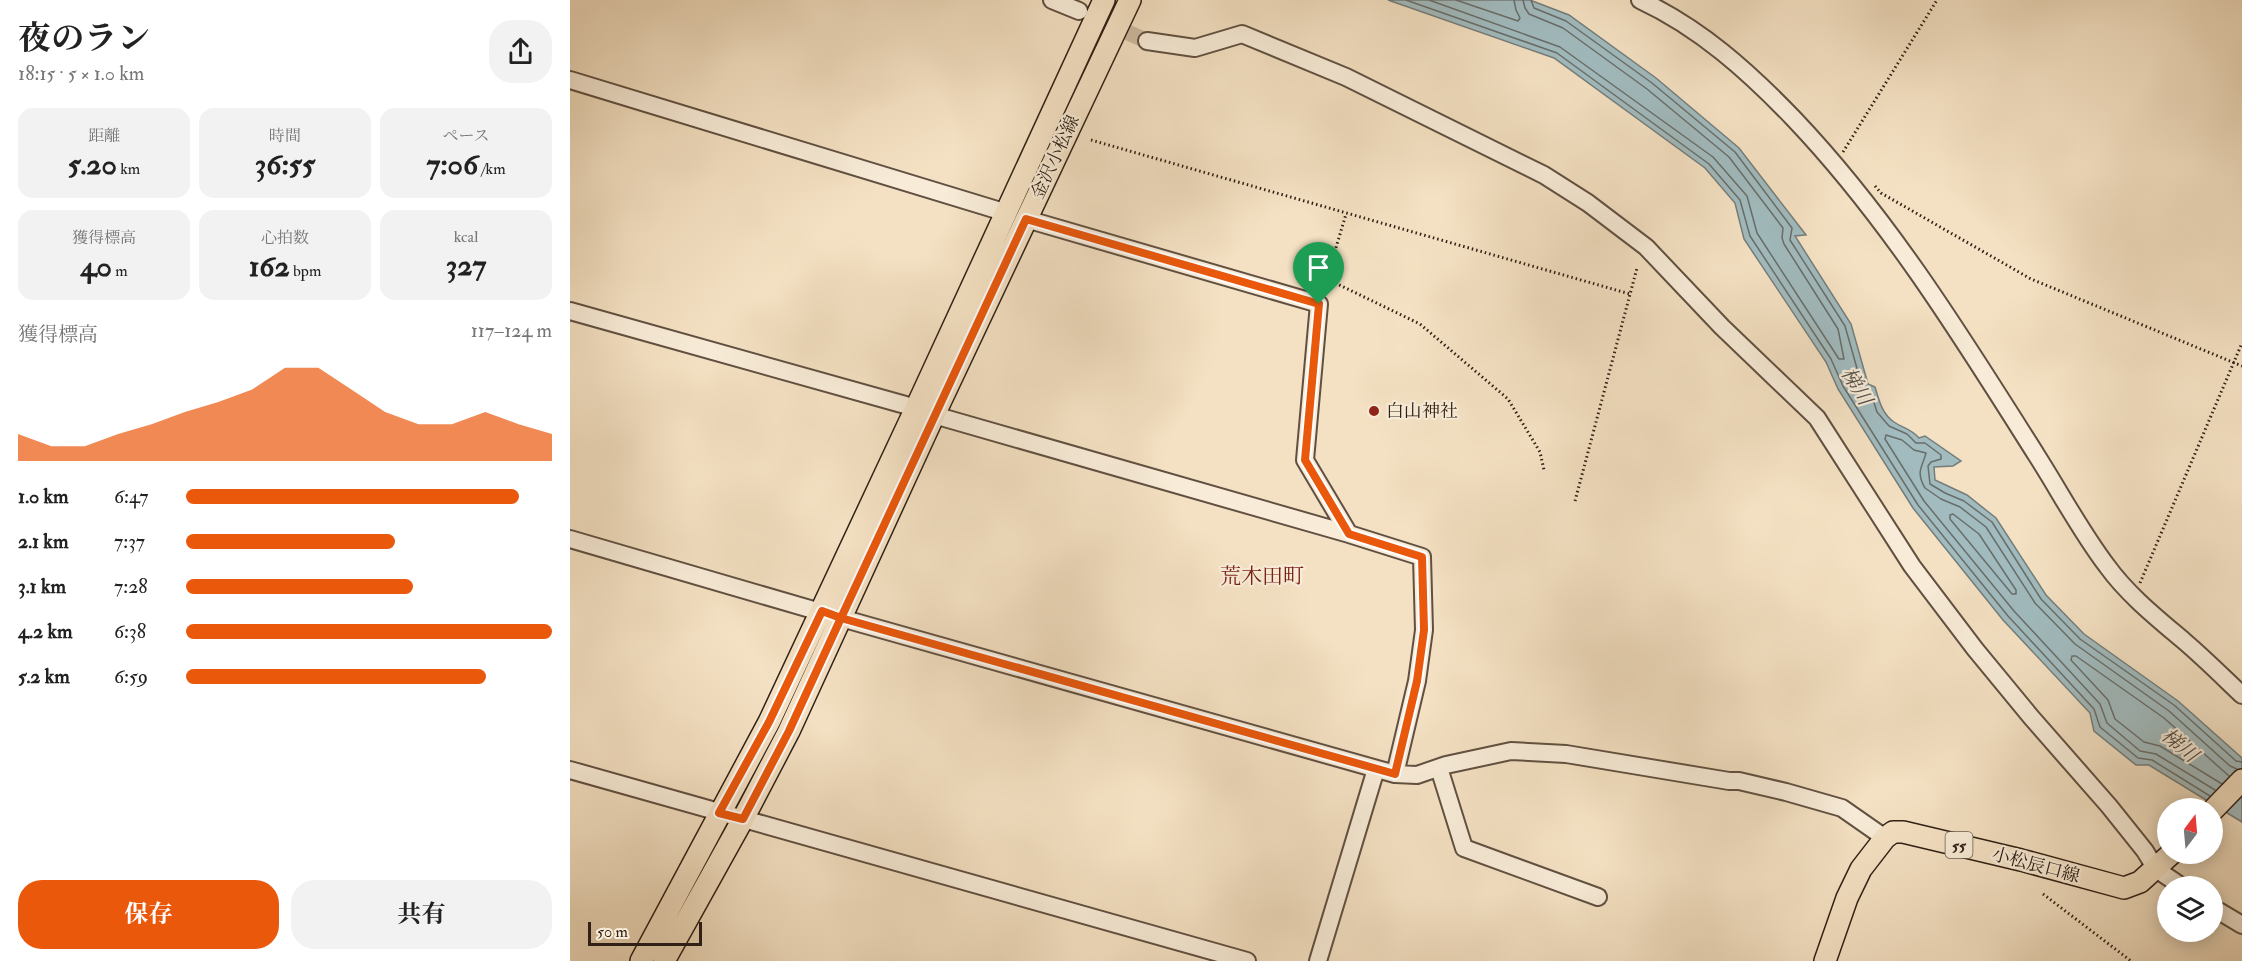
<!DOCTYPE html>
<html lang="ja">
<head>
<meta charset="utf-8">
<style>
	body { margin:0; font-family:"IM FELL Double Pica","Noto Serif JP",serif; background:#f2f2f2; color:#222; height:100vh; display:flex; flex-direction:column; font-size:22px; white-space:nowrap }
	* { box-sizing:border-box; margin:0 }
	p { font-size:20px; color:#767676 }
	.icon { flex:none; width:33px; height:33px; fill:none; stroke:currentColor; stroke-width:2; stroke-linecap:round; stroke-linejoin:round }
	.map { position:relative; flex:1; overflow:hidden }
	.sheet { display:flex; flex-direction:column; background:#fff; width:570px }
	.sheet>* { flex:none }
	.needle { width:39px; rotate:16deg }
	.tools { position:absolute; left:1587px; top:798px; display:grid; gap:12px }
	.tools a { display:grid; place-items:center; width:66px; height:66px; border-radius:50%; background:#fff; box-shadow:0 3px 15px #0003; font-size:30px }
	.scale { position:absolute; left:18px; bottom:15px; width:114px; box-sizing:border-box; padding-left:6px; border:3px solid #302016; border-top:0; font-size:16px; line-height:21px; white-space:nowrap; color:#302016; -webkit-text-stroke:4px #f8ecd8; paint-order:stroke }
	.pin { position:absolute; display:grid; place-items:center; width:51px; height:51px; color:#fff; margin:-62px -26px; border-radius:50% 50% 50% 0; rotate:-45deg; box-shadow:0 0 6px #0007 }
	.pin .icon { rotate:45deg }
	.round { display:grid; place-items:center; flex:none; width:63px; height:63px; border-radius:24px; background:#f2f2f2 }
	.headline { display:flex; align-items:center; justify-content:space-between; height:102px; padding:0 18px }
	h1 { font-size:33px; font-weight:700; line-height:45px }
	.figures { display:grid; grid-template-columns:repeat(3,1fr); gap:9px; height:102px; padding:6px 18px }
	.figures div { display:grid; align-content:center; border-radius:15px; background:#f2f2f2; text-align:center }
	.figures b { font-size:30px; font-weight:700 }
	.figures small { font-size:16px; font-weight:400 }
	.figures p { font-size:16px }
	.chart { height:168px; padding:12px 18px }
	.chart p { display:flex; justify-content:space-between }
	.chart svg { width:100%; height:108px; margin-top:6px; fill:#ea580c; opacity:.7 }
	.action { display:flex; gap:12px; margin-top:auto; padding:12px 18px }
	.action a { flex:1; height:69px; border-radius:24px; background:#ea580c; color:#fff; font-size:24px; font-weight:700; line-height:69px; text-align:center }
	.action a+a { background:#f2f2f2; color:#222 }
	ul { padding:0 18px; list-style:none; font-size:20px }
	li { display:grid; grid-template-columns:96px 72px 1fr; align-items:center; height:45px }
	li i { height:15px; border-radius:8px; background:#ea580c }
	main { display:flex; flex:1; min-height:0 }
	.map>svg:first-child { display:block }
	.water { fill:#a1bbbf; stroke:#747d7b; stroke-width:1.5 }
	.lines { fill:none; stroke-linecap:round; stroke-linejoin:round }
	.shore { stroke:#686e6a; stroke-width:1.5 }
	.minor-tunnel { stroke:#cdbaa0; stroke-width:16; stroke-dasharray:16 8; stroke-linecap:butt }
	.minor-casing { stroke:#615041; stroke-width:20 }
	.major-casing { stroke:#302016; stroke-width:24 }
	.path { stroke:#302016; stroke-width:3; stroke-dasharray:1.5 3; stroke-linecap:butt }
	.minor { stroke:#f8ecd8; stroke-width:16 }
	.major { stroke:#f4e1c3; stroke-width:21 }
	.route-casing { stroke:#fff; stroke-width:12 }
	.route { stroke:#ea580c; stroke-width:8 }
	.poi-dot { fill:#8f2418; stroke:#f8ecd8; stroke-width:2 }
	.labels { text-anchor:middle; stroke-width:4.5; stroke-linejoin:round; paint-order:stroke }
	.shield { fill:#f8ecd8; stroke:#6c5d50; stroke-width:1.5 }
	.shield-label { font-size:16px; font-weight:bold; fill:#302016 }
	.street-label { font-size:18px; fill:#302016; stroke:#f8ecd8 }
	.poi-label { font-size:18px; fill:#302016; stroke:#f8ecd8; text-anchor:start }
	.water-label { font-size:20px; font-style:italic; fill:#524e49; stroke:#f8ecd8 }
	.quarter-label { font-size:21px; fill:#7a1f14; stroke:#f8ecd8 }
</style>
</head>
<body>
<main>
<section class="sheet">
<div class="headline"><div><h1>夜のラン</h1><p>18:15 · 5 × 1.0 km</p></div><a class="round"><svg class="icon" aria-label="share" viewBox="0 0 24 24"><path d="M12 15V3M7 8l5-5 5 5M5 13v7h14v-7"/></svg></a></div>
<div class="figures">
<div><p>距離</p><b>5.20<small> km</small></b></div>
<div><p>時間</p><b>36:55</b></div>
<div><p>ペース</p><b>7:06<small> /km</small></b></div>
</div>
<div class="figures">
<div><p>獲得標高</p><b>40<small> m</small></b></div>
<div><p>心拍数</p><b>162<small> bpm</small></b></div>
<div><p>kcal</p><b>327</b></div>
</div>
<div class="chart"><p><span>獲得標高</span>117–124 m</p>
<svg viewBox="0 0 160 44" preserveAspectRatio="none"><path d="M0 44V33L10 38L20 38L30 33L40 29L50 24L60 20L70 15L80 6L90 6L100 15L110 24L120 29L130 29L140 24L150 29L160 33V44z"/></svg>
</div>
<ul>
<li><b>1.0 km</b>6:47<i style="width:91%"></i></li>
<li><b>2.1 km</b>7:37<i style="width:57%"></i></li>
<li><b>3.1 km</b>7:28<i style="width:62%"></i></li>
<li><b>4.2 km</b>6:38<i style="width:100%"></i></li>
<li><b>5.2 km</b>6:59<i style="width:82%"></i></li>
</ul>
<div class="action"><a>保存</a><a>共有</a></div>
</section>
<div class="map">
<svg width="1672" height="961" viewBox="0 0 1672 961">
	<rect width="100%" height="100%" fill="#f4e1c3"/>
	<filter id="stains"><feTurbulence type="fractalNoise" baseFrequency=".00333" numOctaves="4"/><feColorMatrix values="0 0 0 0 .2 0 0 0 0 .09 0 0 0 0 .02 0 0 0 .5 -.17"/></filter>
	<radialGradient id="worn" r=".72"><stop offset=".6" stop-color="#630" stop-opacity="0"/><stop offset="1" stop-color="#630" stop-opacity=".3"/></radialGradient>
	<!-- water -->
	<path class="water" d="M 818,0 L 960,0 L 999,15 L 1086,78 L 1169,148 L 1236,235 L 1225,236 L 1281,324 L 1298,384 L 1305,387 C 1309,400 1312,414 1324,422 C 1334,429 1340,428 1349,438 L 1355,436 L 1391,461 L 1383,466 L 1364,467 L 1365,480 L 1397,495 L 1426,518 L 1476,595 L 1514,634 L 1608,701 L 1672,758 L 1672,822 L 1579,765 L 1566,765 L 1524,731 L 1520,713 L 1433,620 L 1343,508 L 1268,389 L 1256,362 L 1174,239 L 1165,203 L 1135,168 L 984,58 Z"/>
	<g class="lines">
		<!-- shore -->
		<path class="shore" d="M 836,0 L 987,53 L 1139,164 L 1170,200 L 1180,236 L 1261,359 L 1273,386 L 1348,505 L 1438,616 L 1524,709 L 1530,727 L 1568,758 L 1582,760 L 1640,796
			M 859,0 L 990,47 L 1143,157 L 1177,196 L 1187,233 L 1269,359 L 1274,359 L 1268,329 L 1214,244 L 1212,238 L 1213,228 L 1159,157 L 1077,89 L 993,28 L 959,14 L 955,8 L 953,0
			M 886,0 L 948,21 L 950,18 L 946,10 L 944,0
			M 961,0 L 964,8 L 996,21 L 1082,83 L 1165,152 L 1222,228 L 1220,240 L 1275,326 L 1292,386 L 1301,393 L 1307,412 L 1319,426 L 1337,434 L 1346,443 L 1355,443 L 1371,455 L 1371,459 L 1361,462 L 1358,466 L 1360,484 L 1375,493 L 1394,501 L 1422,522 L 1471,599 L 1510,639 L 1604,705 L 1666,761 L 1672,762
			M 1383,514 L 1409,534 L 1446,590 L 1446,594 L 1442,594 L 1380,519 L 1380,515 Z
			M 1652,784 L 1590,746 L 1574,742 L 1545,719 L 1538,700 L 1501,660 L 1502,656 L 1506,656 L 1594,718 L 1659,776
			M 1645,790 L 1586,754 L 1570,751 L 1537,723 L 1530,704 L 1444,611 L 1354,501 L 1315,439 L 1316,435 L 1332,440 L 1344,450 L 1356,453 C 1353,466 1345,471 1355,488 L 1371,499 L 1390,507 L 1416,527 L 1465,603 L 1505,644 L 1599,711 L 1660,766 L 1667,769"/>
		<!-- minor-tunnel -->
		<path class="minor-tunnel" d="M 514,13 L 577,41"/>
		<defs>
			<path id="minor" d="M 482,0 L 509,11
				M 1070,0 C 1130,28 1178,71 1224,119 C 1320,220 1393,339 1467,456 C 1490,492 1511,532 1537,566 C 1558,595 1587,618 1614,641 C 1634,658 1653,677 1672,695
				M 577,41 L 625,48 L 672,34 L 776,77 L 974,175 L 1018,203 L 1076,247 L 1152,327 L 1247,418 L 1342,566 L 1405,649 L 1461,717 L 1539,806 L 1575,851 L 1586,869 L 1611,886
				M 0,80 L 437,213
				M 456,219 L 749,304 L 735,460 L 779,534
				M 0,311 L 346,408
				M 364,415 L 779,534 L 852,557 L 854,630 L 847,681 L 825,774
				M 0,539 L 271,618 L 825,774 L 847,775 L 876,765 L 941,751 L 996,754 L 1159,781 L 1169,781 L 1216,792 L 1272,808 L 1315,838
				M 869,768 L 894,848 L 1028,897
				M 0,770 L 677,961
				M 1642,907 L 1672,925
				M 748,961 L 806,769"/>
			<path id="major" d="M 1642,811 L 1672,780
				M 71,961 L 199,722 L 346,408 L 534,0
				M 94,961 L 173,819 L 219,731 L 364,415 L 560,0
				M 1255,961 L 1277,898 L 1291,869 L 1315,838 L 1323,832 L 1333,832 L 1451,860 L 1554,888 L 1570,882 L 1601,854"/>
		</defs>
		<!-- minor casing -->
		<use href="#minor" class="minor-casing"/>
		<!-- major casing -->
		<use href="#major" class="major-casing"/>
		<!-- path -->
		<path class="path" d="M 521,140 L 1060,294
			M 1273,152 L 1367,0
			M 1305,186 L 1311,193 L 1461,279 L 1672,366
			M 757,279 L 850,324 L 938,399 L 970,452 L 974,470
			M 753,291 L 776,214
			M 1005,501 L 1067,268
			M 1570,583 L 1672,343
			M 1473,894 L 1561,961"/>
		<!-- minor -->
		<use href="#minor" class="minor"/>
		<!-- major -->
		<use href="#major" class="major"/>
	</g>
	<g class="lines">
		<defs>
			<path id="route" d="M 749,304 L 456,219 L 271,618 L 252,611 L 199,722 L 149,813 L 173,819 L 219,731 L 271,618 L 825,774 L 847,681 L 854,630 L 852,557 L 779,534 L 735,460 L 749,304"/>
		</defs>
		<!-- route casing -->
		<use href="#route" class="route-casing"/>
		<!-- route -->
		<use href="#route" class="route"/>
	</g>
	<!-- markers -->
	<circle class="poi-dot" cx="804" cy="411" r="6"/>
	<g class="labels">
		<!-- shield labels -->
		<rect class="shield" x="1375.5" y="832" width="27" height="26" rx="4.5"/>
		<g class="shield-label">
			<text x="1389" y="851">55</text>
		</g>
		<!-- street labels -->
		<g class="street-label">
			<text transform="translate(485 157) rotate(-65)" y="6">金沢小松線</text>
			<text transform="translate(1466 865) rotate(15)" y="6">小松辰口線</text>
		</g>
		<!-- poi labels -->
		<g class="poi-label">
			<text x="816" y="417">白山神社</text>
		</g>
		<!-- water labels -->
		<g class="water-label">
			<text transform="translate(1287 386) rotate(59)" y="7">梯川</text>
			<text transform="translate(1610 745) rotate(40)" y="7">梯川</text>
		</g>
		<!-- quarter labels -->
		<g class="quarter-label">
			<text x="692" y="583">荒木田町</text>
		</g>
	</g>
	<rect width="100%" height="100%" filter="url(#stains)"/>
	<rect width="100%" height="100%" fill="url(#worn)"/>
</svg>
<div class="tools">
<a><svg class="needle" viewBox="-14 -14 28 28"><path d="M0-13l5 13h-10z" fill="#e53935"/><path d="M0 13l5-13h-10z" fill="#767676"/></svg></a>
<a><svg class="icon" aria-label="layers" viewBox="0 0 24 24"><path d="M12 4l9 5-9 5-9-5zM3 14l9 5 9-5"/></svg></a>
</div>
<div class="scale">50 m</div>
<div class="pin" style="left:749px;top:304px;background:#1e9e55"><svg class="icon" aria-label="arrive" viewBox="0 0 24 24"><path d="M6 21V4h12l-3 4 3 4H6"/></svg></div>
</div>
</main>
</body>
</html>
